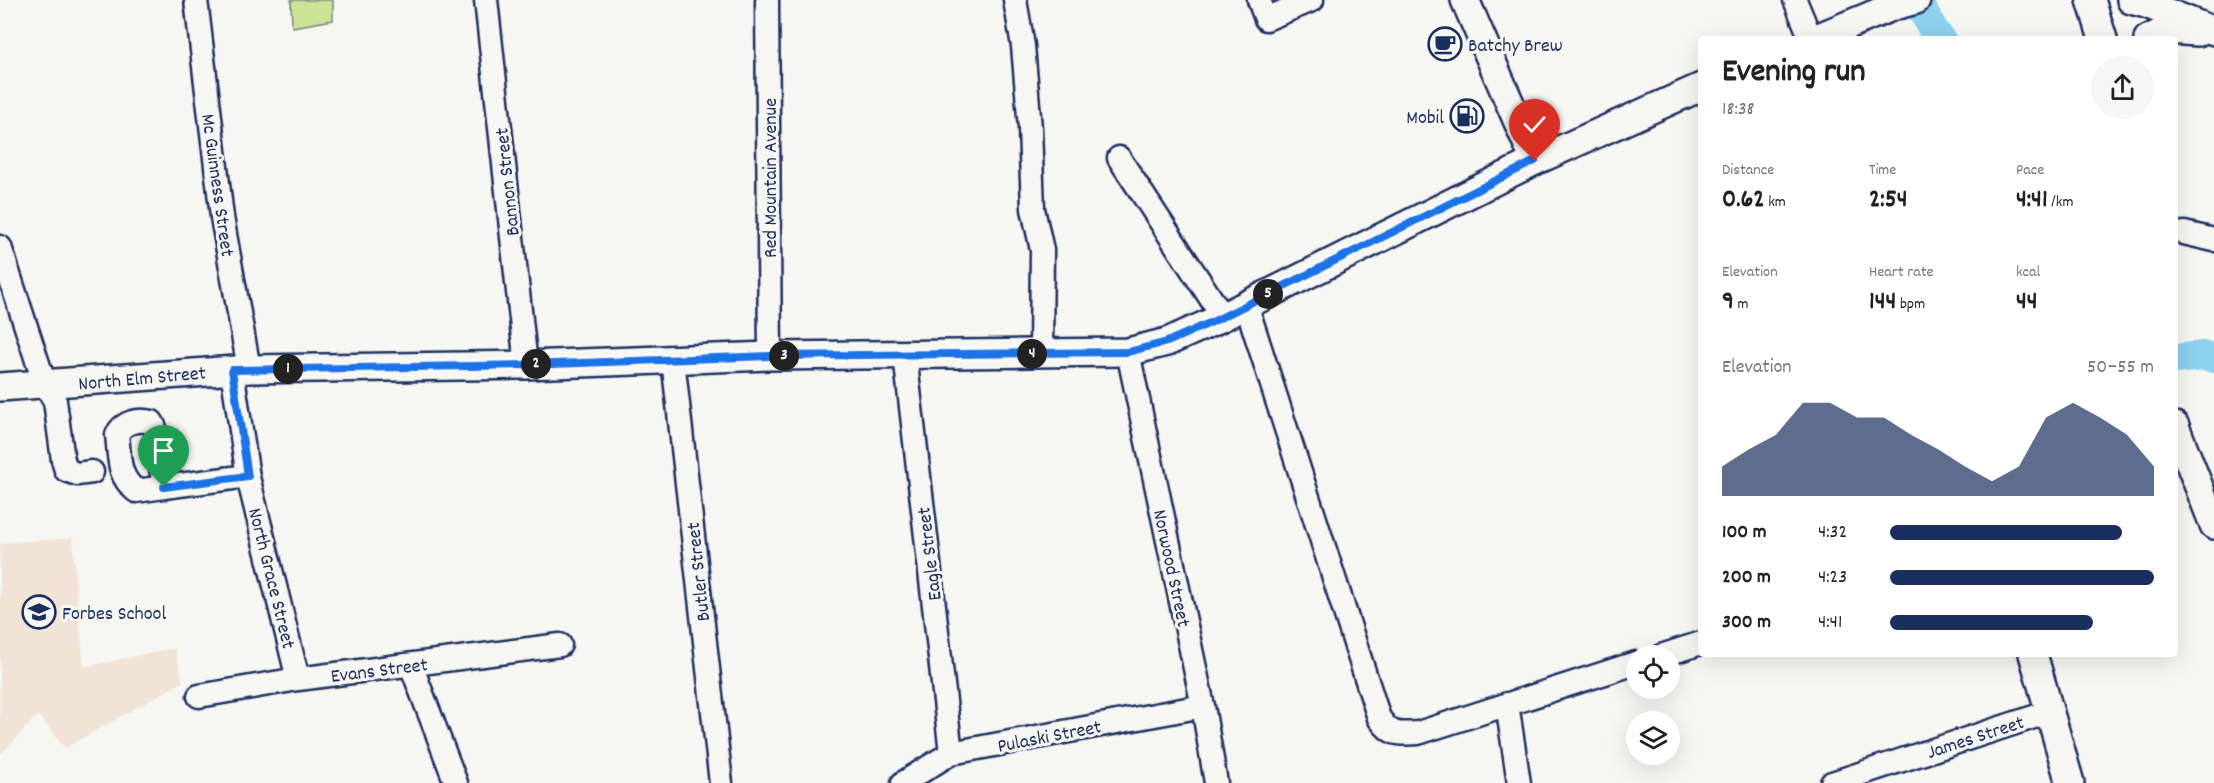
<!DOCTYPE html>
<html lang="en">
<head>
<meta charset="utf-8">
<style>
	body { margin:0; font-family:Dekko,sans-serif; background:#f6f6f6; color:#222; height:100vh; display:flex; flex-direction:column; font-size:22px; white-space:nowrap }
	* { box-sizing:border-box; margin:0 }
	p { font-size:20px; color:#767676 }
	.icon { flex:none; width:33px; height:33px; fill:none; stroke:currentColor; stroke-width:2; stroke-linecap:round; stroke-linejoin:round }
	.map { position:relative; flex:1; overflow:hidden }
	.side { position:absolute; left:1698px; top:36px; width:480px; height:621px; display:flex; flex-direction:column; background:#fff; border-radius:6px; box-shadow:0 6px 24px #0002 }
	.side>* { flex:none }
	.tools { position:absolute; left:1626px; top:645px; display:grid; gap:12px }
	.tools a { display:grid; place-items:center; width:54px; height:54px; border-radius:50%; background:#fff; box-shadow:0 6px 24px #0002; font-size:30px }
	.pin { position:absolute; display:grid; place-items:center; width:51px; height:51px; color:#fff; margin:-62px -26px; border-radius:50% 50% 50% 0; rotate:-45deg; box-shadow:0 0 6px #0007 }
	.pin .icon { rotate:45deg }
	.km { position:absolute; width:30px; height:30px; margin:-15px; border-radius:50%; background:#222; color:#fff; font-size:16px; line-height:30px; text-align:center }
	.round { display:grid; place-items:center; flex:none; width:63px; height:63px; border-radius:32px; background:#f6f6f6 }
	.summary { display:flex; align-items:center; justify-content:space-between; height:102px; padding:0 24px }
	h1 { font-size:33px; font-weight:700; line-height:45px }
	.metrics { display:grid; grid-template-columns:repeat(3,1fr); gap:9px; height:102px; padding:6px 24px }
	.metrics div { display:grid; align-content:center }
	.metrics b { font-size:26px; font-weight:700 }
	.metrics small { font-size:16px; font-weight:400 }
	.metrics p { font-size:16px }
	.chart { height:168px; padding:12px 24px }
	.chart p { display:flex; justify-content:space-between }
	.chart svg { width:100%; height:108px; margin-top:6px; fill:#1b2f5e; opacity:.7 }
	ul { padding:0 24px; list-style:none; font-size:20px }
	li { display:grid; grid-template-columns:96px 72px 1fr; align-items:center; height:45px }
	li i { height:15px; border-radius:8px; background:#1b2f5e }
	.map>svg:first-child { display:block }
	.built { fill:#f2e3d7 }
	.green { fill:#cce297; stroke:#74887a; stroke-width:1.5 }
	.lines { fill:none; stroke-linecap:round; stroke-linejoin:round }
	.river { stroke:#8cd1ee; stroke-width:30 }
	.minor-casing { stroke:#1b2f5e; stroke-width:27 }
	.major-casing { stroke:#1b2f5e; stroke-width:32 }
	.minor { stroke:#f6f6f2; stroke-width:22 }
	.major { stroke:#f6f6f2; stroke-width:27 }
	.route-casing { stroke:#fff; stroke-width:12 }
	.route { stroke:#1a73e8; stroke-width:8 }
	.labels { text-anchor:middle; stroke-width:6; stroke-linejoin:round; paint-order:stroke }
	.poi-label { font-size:20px; fill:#1b2f5e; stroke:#f6f6f2; text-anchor:start }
	.street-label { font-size:20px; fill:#1b2f5e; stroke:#f6f6f2 }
</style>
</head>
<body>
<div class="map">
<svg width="2214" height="783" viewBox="0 0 2214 783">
	<rect width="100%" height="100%" fill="#f6f6f2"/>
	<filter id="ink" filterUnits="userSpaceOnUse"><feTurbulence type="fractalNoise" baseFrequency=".0167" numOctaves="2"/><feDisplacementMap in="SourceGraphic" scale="12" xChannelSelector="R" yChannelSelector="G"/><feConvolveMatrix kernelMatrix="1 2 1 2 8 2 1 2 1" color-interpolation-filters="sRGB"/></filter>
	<g filter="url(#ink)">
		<!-- built -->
		<path class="built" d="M 73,538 L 75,575 L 84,667 L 175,648 L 183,682 L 65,748 L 38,715 L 0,755 L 0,543 Z"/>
		<!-- green -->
		<path class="green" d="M 291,0 L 333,0 L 333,20 L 292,27 Z"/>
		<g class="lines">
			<!-- river -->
			<path class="river" d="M 1917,0 L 1935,33 L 1941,39
				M 2175,359 L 2203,356 L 2214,358"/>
			<defs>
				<path id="minor" d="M 196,0 L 222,217 L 249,369
					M 486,0 L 526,365
					M 767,0 L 770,356
					M 1015,0 L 1023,46 L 1030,128 L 1033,209 L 1042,250 L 1041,354
					M 1259,0 L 1266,19 L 1312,0
					M 1795,0 L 1811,39
					M 1119,158 L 1223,317
					M 2184,233 L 2214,240
					M 0,247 L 45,385 L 55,401 L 63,460 L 66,470 L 77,474 L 92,472
					M 1246,304 L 1379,718 C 1392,736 1397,734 1418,733 L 1636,663
					M 1128,352 L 1203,706 L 1216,783
					M 905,355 L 951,753
					M 673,360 L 721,783
					M 232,370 L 248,477 L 298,679
					M 155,428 L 152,422 C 139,419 123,421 117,435 C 120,458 117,475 136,491 L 164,487 L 157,443
					M 164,487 L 248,476
					M 1661,656 L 1701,643
					M 411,665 L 456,783
					M 199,696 L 298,679 L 560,645
					M 1507,704 L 1519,783
					M 903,783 L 951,753 L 1203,706
					M 1832,783 L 2049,712"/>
				<path id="major" d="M 1465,0 L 1535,161
					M 2091,0 L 2103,39
					M 2131,0 L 2146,4 L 2214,31
					M 1814,39 L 1894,6 L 1916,0
					M 2148,39 L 2167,30 L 2198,32
					M 0,387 L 249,369 L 526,365 L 770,356 L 1128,352 L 1167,342 L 1212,322 L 1535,161 L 1701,87
					M 2175,426 L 2214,525
					M 2033,654 L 2070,783"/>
			</defs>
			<!-- minor casing -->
			<use href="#minor" class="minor-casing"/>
			<!-- major casing -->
			<use href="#major" class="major-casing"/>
			<!-- minor -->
			<use href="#minor" class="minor"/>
			<!-- major -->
			<use href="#major" class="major"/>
		</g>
	</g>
	<g class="lines" filter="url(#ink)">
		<defs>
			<path id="route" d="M 164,487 L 248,476 L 232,370 L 526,365 L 770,356 L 1128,352 L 1167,342 L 1212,322 L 1535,161"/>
		</defs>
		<!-- route casing -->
		<use href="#route" class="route-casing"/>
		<!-- route -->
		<use href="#route" class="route"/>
	</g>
	<!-- icons -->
	<defs>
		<symbol id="cafe-ring" viewBox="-11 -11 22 22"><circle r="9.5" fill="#f6f6f2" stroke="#1b2f5e" stroke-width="1.5"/><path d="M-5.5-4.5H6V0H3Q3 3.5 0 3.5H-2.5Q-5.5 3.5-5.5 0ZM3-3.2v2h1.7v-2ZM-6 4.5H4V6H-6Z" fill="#1b2f5e"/></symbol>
		<symbol id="fuel-ring" viewBox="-11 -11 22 22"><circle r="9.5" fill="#f6f6f2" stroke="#1b2f5e" stroke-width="1.5"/><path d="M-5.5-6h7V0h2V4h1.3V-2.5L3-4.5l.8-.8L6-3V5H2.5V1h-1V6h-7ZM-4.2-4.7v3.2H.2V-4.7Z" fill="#1b2f5e"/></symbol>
		<symbol id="school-ring" viewBox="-11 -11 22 22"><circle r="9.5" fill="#f6f6f2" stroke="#1b2f5e" stroke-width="1.5"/><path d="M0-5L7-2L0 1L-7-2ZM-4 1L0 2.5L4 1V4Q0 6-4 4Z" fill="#1b2f5e"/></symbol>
	</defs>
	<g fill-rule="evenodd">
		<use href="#cafe-ring" x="1426" y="25" width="38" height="38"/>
		<use href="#fuel-ring" x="1448" y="97" width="38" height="38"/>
		<use href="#school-ring" x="20" y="593" width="38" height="38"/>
	</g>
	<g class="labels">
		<!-- poi labels -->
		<g class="poi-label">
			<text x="1468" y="51">Batchy Brew</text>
			<text x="1444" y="123" text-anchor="end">Mobil</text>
			<text x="62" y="619">Forbes School</text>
		</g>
		<!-- street labels -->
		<g class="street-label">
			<text transform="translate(769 178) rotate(-90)" y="7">Red Mountain Avenue</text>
			<text transform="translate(506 182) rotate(-96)" y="7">Bannon Street</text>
			<text transform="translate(219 185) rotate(82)" y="7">Mc Guinness Street</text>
			<text transform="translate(142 377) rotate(-5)" y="7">North Elm Street</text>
			<text transform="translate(928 554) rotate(-97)" y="7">Eagle Street</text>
			<text transform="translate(1173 568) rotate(78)" y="7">Norwood Street</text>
			<text transform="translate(697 572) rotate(-96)" y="7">Butler Street</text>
			<text transform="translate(273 578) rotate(76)" y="7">North Grace Street</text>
			<text transform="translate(379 669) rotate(-7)" y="7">Evans Street</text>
			<text transform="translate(1049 735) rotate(-11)" y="7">Pulaski Street</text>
			<text transform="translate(1975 736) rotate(-18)" y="7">James Street</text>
		</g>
	</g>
</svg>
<div class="tools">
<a><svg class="icon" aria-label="locate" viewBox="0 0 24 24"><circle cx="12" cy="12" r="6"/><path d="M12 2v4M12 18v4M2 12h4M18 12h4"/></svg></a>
<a><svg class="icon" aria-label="layers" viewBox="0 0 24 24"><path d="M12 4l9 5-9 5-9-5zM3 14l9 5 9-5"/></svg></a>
</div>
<div class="pin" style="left:164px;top:487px;background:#1e9e55"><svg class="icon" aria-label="arrive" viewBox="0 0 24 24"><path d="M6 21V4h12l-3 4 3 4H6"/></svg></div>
<div class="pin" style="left:1535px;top:161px;background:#d93025"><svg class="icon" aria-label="check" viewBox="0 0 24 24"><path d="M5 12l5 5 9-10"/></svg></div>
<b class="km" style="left:288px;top:369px">1</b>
<b class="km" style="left:536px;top:364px">2</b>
<b class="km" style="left:784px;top:356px">3</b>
<b class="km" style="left:1032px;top:354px">4</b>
<b class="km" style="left:1268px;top:294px">5</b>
<section class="side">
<div class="summary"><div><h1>Evening run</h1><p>18:38</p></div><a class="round"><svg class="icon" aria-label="share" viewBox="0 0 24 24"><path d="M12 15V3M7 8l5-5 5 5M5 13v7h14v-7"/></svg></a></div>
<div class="metrics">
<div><p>Distance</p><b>0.62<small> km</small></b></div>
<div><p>Time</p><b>2:54</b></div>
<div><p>Pace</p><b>4:41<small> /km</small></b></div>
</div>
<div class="metrics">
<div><p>Elevation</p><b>9<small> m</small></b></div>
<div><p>Heart rate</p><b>144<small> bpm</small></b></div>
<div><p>kcal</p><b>44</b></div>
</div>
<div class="chart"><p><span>Elevation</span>50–55 m</p>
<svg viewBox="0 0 160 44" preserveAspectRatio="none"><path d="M0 44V32L10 25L20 19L30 6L40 6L50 12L60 12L70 19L80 25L90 32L100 38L110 32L120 12L130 6L140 12L150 19L160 32V44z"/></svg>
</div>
<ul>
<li><b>100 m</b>4:32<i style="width:88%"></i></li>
<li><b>200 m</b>4:23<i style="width:100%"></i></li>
<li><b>300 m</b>4:41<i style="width:77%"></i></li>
</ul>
</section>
</div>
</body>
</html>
